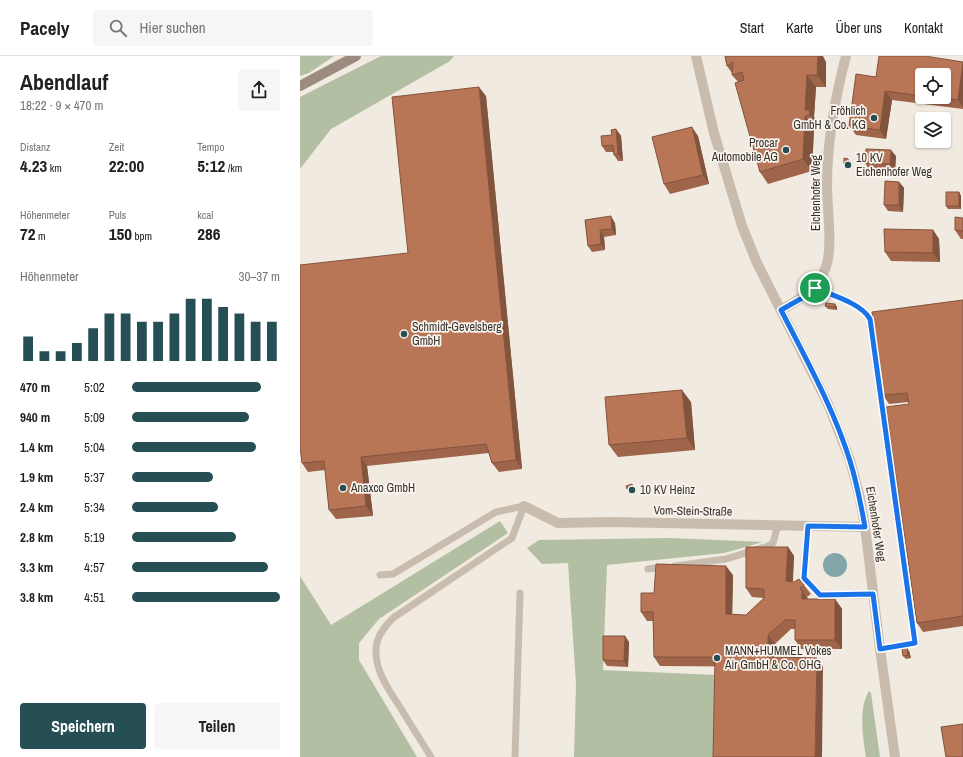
<!DOCTYPE html>
<html lang="de">
<head>
<meta charset="utf-8">
<style>
	body { margin:0; font-family:"Archivo Narrow",sans-serif; background:#f6f6f6; color:#202124; height:100vh; display:flex; flex-direction:column; font-size:15px; white-space:nowrap }
	* { box-sizing:border-box; margin:0 }
	p { font-size:13px; color:#757577 }
	.icon { flex:none; width:22px; height:22px; fill:none; stroke:currentColor; stroke-width:2; stroke-linecap:round; stroke-linejoin:round }
	.map { position:relative; flex:1; overflow:hidden }
	.drawer { display:flex; flex-direction:column; background:#fff; width:300px }
	.drawer>* { flex:none }
	.fabs { position:absolute; left:615px; top:12px; display:grid; gap:8px }
	.fabs a { display:grid; place-items:center; width:36px; height:36px; border-radius:4px; background:#fff; box-shadow:0 1px 3px #0004; font-size:20px }
	.pin { position:absolute; display:grid; place-items:center; width:34px; height:34px; color:#fff; margin:-17px; border:2px solid #fff; border-radius:50%; box-shadow:0 1px 4px #0007 }
	.round { display:grid; place-items:center; flex:none; width:42px; height:42px; border-radius:4px; background:#f6f6f6 }
	.headline { display:flex; align-items:center; justify-content:space-between; height:68px; padding:0 20px }
	h1 { font-size:22px; font-weight:700; line-height:30px }
	.figures { display:grid; grid-template-columns:repeat(3,1fr); gap:6px; height:68px; padding:4px 20px }
	.figures div { display:grid; align-content:center }
	.figures b { font-size:17px; font-weight:700 }
	.figures small { font-size:11px; font-weight:400 }
	.figures p { font-size:11px }
	.chart { height:112px; padding:8px 20px }
	.chart p { display:flex; justify-content:space-between }
	.chart svg { width:100%; height:72px; margin-top:4px; stroke:#254e55; stroke-width:6 }
	.action { display:flex; gap:8px; margin-top:auto; padding:8px 20px }
	.action a { flex:1; height:46px; border-radius:4px; background:#254e55; color:#fff; font-size:16px; font-weight:700; line-height:46px; text-align:center }
	.action a+a { background:#f6f6f6; color:#202124 }
	ul { padding:0 20px; list-style:none; font-size:13px }
	li { display:grid; grid-template-columns:64px 48px 1fr; align-items:center; height:30px }
	li i { height:10px; border-radius:5px; background:#254e55 }
	header { display:flex; align-items:center; gap:24px; box-sizing:border-box; height:56px; padding:0 20px; background:#fff; border-bottom:1px solid #e0e0e0 }
	header strong { font-size:19px }
	nav { display:flex; gap:22px; margin-inline-start:auto; font-size:14px }
	.search { width:280px; height:36px; background:#f6f6f6; display:flex; align-items:center; gap:10px; box-sizing:border-box; padding:0 14px; border-radius:4px; color:#757577; font-size:15px }
	main { display:flex; flex:1; min-height:0 }
	.map>svg:first-child { display:block }
	.green { fill:#b3bfa2 }
	.water { fill:#83a6ab }
	.lines { fill:none; stroke-linecap:round; stroke-linejoin:round }
	.lane { stroke:#c8bcae; stroke-width:7 }
	.street { stroke:#c8bcae; stroke-width:10 }
	.secondary { stroke:#9b8c7f; stroke-width:10 }
	.wall { fill:#9f654b; fill-rule:evenodd }
	.shaded-wall { fill:#82533d }
	.building { fill:#b97657; stroke:#82533d }
	.route-casing { stroke:#fff; stroke-width:8 }
	.route { stroke:#1a73e8; stroke-width:5 }
	.poi-dot { fill:#254e55; stroke:#f9f4ed; stroke-width:1.5 }
	.labels { text-anchor:middle; stroke-width:3.5; stroke-linejoin:round; paint-order:stroke }
	.poi-label { font-size:12px; fill:#37302b; stroke:#f9f4ed; text-anchor:start }
	.street-label { font-size:12px; fill:#37302b; stroke:#f9f4ed }
</style>
</head>
<body>
<header>
<strong>Pacely</strong>
<div class="search"><svg class="icon" aria-label="search" viewBox="0 0 24 24"><circle cx="10" cy="10" r="6"/><path d="M15 15l6 6"/></svg>Hier suchen</div>
<nav><a>Start</a><a>Karte</a><a>Über uns</a><a>Kontakt</a></nav>
</header>
<main>
<section class="drawer">
<div class="headline"><div><h1>Abendlauf</h1><p>18:22 · 9 × 470 m</p></div><a class="round"><svg class="icon" aria-label="share" viewBox="0 0 24 24"><path d="M12 15V3M7 8l5-5 5 5M5 13v7h14v-7"/></svg></a></div>
<div class="figures">
<div><p>Distanz</p><b>4.23<small> km</small></b></div>
<div><p>Zeit</p><b>22:00</b></div>
<div><p>Tempo</p><b>5:12<small> /km</small></b></div>
</div>
<div class="figures">
<div><p>Höhenmeter</p><b>72<small> m</small></b></div>
<div><p>Puls</p><b>150<small> bpm</small></b></div>
<div><p>kcal</p><b>286</b></div>
</div>
<div class="chart"><p><span>Höhenmeter</span>30–37 m</p>
<svg viewBox="0 0 160 44" preserveAspectRatio="none"><path d="M5 44V29M15 44V38M25 44V38M35 44V33M45 44V24M55 44V15M65 44V15M75 44V20M85 44V20M95 44V15M105 44V6M115 44V6M125 44V11M135 44V15M145 44V20M155 44V20"/></svg>
</div>
<ul>
<li><b>470 m</b>5:02<i style="width:87%"></i></li>
<li><b>940 m</b>5:09<i style="width:79%"></i></li>
<li><b>1.4 km</b>5:04<i style="width:84%"></i></li>
<li><b>1.9 km</b>5:37<i style="width:55%"></i></li>
<li><b>2.4 km</b>5:34<i style="width:58%"></i></li>
<li><b>2.8 km</b>5:19<i style="width:70%"></i></li>
<li><b>3.3 km</b>4:57<i style="width:92%"></i></li>
<li><b>3.8 km</b>4:51<i style="width:100%"></i></li>
</ul>
<div class="action"><a>Speichern</a><a>Teilen</a></div>
</section>
<div class="map">
<svg width="663" height="701" viewBox="0 0 663 701">
	<rect width="100%" height="100%" fill="#f1eae1"/>
	<!-- green -->
	<path class="green" d="M 0,0 L 34,0 L 9,17 L 0,20 Z
		M 81,0 L 154,0 L 150,5 L 31,73 L 0,113 L 0,41 Z
		M 200,465 L 208,477 L 79,563 L 59,587 L 59,604 L 117,701 L 0,701 L 0,520 L 31,569 Z
		M 370,482 L 463,486 L 424,497 L 307,509 L 303,614 L 416,619 L 414,701 L 274,701 L 276,628 L 268,507 L 242,508 L 227,492 L 239,484 Z
		M 569,635 L 571,637 L 580,701 L 566,701 C 563,682 558,653 569,635 Z"/>
	<!-- water -->
	<path class="water" d="M523 509a12 12 0 1 1 24 0a12 12 0 1 1-24 0Z"/>
	<g class="lines">
		<!-- lane -->
		<path class="lane" d="M 515,232 C 531,239 561,247 570,263 L 615,587 L 580,593
			M 508,470 L 504,522 L 520,539 L 573,539
			M 375,510 L 426,503 L 468,490 L 473,487 L 478,469
			M 348,513 L 364,511
			M 80,519 L 93,518 L 196,456 L 224,450
			M 131,701 C 122,686 112,671 103,656 C 92,638 75,617 76,594 C 76,581 84,571 93,562 L 212,482 L 224,450
			M 215,701 L 220,537"/>
		<!-- street -->
		<path class="street" d="M 396,0 L 414,77 L 442,170 L 457,207 L 528,348 L 550,404 L 560,442 L 565,471 L 580,593 L 595,701
			M 481,254 C 501,243 518,233 526,211 C 533,191 527,152 527,129 C 527,86 535,42 546,0
			M 224,450 L 258,467 L 310,466 L 565,471"/>
		<!-- secondary -->
		<path class="secondary" d="M 0,30 L 56,0"/>
	</g>
	<!-- wall -->
	<path class="wall" d="M 425,0 L 526,6 L 526,31 L 516,31 L 514,61 L 517,66 L 518,71 L 514,72 L 512,115 L 468,128 L 460,116 L 438,26 L 432,19 L 432,17 L 427,10 Z
		M 663,6 L 663,53 L 592,44 L 586,83 L 556,79 L 549,70 L 576,21 ZM 622,19 L 644,41 L 622,41 Z
		M 186,40 L 222,413 L 199,416 L 192,407 L 189,397 L 67,410 L 73,460 L 36,463 L 29,454 L 25,414 L 8,416 L 2,407 L 108,197 Z
		M 316,73 L 321,80 L 323,105 L 318,105 L 314,99 L 313,96 L 306,96 L 302,90 Z
		M 398,80 L 409,128 L 370,138 L 364,128 Z
		M 596,100 L 595,115 L 569,113 L 565,107 Z
		M 550,106 L 550,112 L 546,111 L 544,108 Z
		M 599,126 L 604,132 L 603,156 L 588,155 L 584,149 Z
		M 659,136 L 661,140 L 661,153 L 648,153 L 646,150 Z
		M 663,162 L 663,183 L 661,183 L 655,174 Z
		M 285,164 L 315,167 L 316,179 L 304,181 L 305,194 L 292,196 L 288,190 Z
		M 633,174 L 639,183 L 640,206 L 591,205 L 585,196 Z
		M 663,244 L 663,570 L 623,576 L 617,567 L 609,346 L 589,348 L 583,339 Z
		M 525,250 L 537,251 L 537,254 L 528,253 Z
		M 391,346 L 395,394 L 318,401 L 309,389 Z
		M 335,431 L 336,435 L 329,436 L 327,433 Z
		M 488,491 L 494,500 L 493,526 L 504,529 L 511,538 L 507,541 L 508,543 L 535,543 L 542,553 L 542,593 L 501,593 L 495,584 L 495,573 L 491,573 L 475,588 L 474,601 L 517,602 L 523,611 L 360,610 L 354,601 L 353,565 L 347,565 L 341,556 L 354,537 L 433,519 L 432,559 L 446,559 L 464,542 L 452,541 L 446,532 Z
		M 325,580 L 329,586 L 328,611 L 307,610 L 303,604 Z
		M 609,595 L 611,602 L 606,603 L 603,600 Z"/>
	<!-- shaded-wall -->
	<path class="shaded-wall" d="M 518,0 L 523,0 L 526,6 L 526,31 L 517,19 Z
		M 663,8 L 663,51 L 658,44 Z
		M 507,19 L 516,31 L 514,61 L 517,66 L 518,71 L 510,59 L 505,54 Z
		M 179,31 L 186,40 L 222,413 L 216,404 Z
		M 585,35 L 592,44 L 586,83 L 580,74 Z
		M 505,60 L 514,72 L 512,115 L 503,103 Z
		M 392,71 L 398,80 L 409,128 L 403,119 Z
		M 316,73 L 321,80 L 323,105 L 318,98 Z
		M 591,94 L 596,100 L 595,115 L 590,108 Z
		M 548,103 L 550,106 L 550,112 L 548,109 Z
		M 599,126 L 604,132 L 603,156 L 599,149 Z
		M 659,136 L 661,140 L 661,153 L 659,150 Z
		M 311,160 L 315,167 L 316,179 L 312,173 Z
		M 300,174 L 304,181 L 305,194 L 301,188 Z
		M 633,174 L 639,183 L 640,206 L 633,197 Z
		M 535,248 L 537,251 L 537,254 L 535,251 Z
		M 382,334 L 391,346 L 395,394 L 387,382 Z
		M 61,401 L 67,410 L 73,460 L 66,450 Z
		M 488,491 L 494,500 L 492,534 L 486,525 Z
		M 426,510 L 433,519 L 432,568 L 426,558 Z
		M 502,535 L 508,544 L 502,543 Z
		M 535,543 L 542,553 L 542,593 L 535,584 Z
		M 468,579 L 475,588 L 474,610 L 468,601 Z
		M 325,580 L 329,586 L 328,611 L 324,605 Z
		M 607,592 L 609,595 L 611,602 L 608,599 Z
		M 517,602 L 523,611 L 522,701 L 515,701 Z"/>
	<!-- building -->
	<path class="building" d="M 425,0 L 518,0 L 517,19 L 507,19 L 505,54 L 509,54 L 510,59 L 505,60 L 503,103 L 460,116 L 435,27 L 444,24 L 442,16 L 432,19 L 433,6 L 427,10 Z
		M 579,0 L 625,0 L 663,6 L 658,44 L 634,41 L 644,41 L 644,19 L 622,19 L 622,40 L 585,35 L 580,74 L 549,70 L 556,18 L 576,21 Z
		M 179,31 L 216,404 L 192,407 L 186,388 L 61,401 L 66,450 L 29,454 L 24,405 L 2,407 L 0,390 L 0,209 L 108,197 L 92,41 Z
		M 392,71 L 403,119 L 364,128 L 352,81 Z
		M 316,73 L 318,98 L 314,99 L 313,89 L 302,90 L 301,80 L 312,79 L 311,74 Z
		M 566,93 L 591,94 L 590,108 L 565,107 Z
		M 544,102 L 548,103 L 548,109 L 544,108 Z
		M 585,125 L 599,126 L 599,149 L 584,149 Z
		M 646,136 L 659,136 L 659,150 L 646,150 Z
		M 311,160 L 312,173 L 300,174 L 301,188 L 288,190 L 285,164 Z
		M 655,161 L 663,162 L 663,175 L 655,174 Z
		M 584,173 L 633,174 L 633,197 L 585,196 Z
		M 663,244 L 663,560 L 617,567 L 586,351 L 609,348 L 607,337 L 583,339 L 572,256 Z
		M 526,247 L 535,248 L 535,251 L 525,250 Z
		M 382,334 L 387,382 L 309,389 L 305,341 Z
		M 332,428 L 333,431 L 327,433 L 326,430 Z
		M 446,491 L 488,491 L 486,525 L 494,526 L 499,523 L 504,529 L 500,532 L 502,535 L 502,543 L 535,543 L 535,584 L 495,584 L 495,564 L 485,564 L 468,579 L 468,601 L 517,602 L 515,701 L 413,701 L 415,601 L 354,601 L 353,556 L 341,556 L 341,537 L 354,537 L 356,508 L 426,510 L 426,558 L 446,559 L 464,542 L 464,533 L 446,532 Z
		M 303,580 L 325,580 L 324,605 L 303,604 Z
		M 607,592 L 608,599 L 603,600 L 602,593 Z
		M 663,668 L 663,701 L 646,701 L 641,671 Z"/>
	<g class="lines">
		<defs>
			<path id="route" d="M 515,232 C 531,239 561,247 570,263 L 615,587 L 580,593 L 573,538 L 520,539 L 504,522 L 508,470 L 565,471 C 561,449 557,427 550,405 C 534,353 506,303 481,254 L 504,241 Z"/>
		</defs>
		<!-- route casing -->
		<use href="#route" class="route-casing"/>
		<!-- route -->
		<use href="#route" class="route"/>
	</g>
	<!-- markers -->
	<g class="poi-dot">
		<circle cx="574" cy="62" r="4"/>
		<circle cx="486" cy="94" r="4"/>
		<circle cx="548" cy="109" r="4"/>
		<circle cx="104" cy="278" r="4"/>
		<circle cx="43" cy="432" r="4"/>
		<circle cx="332" cy="434" r="4"/>
		<circle cx="417" cy="602" r="4"/>
	</g>
	<g class="labels">
		<!-- poi labels -->
		<g class="poi-label">
			<text x="566" y="59" text-anchor="end">Fröhlich<tspan x="566" dy="14">GmbH &amp; Co. KG</tspan></text>
			<text x="478" y="91" text-anchor="end">Procar<tspan x="478" dy="14">Automobile AG</tspan></text>
			<text x="556" y="106">10 KV<tspan x="556" dy="14">Eichenhofer Weg</tspan></text>
			<text x="112" y="275">Schmidt-Gevelsberg<tspan x="112" dy="14">GmbH</tspan></text>
			<text x="51" y="436">Anaxco GmbH</text>
			<text x="340" y="438">10 KV Heinz</text>
			<text x="425" y="599">MANN+HUMMEL Vokes<tspan x="425" dy="14">Air GmbH &amp; Co. OHG</tspan></text>
		</g>
		<!-- street labels -->
		<g class="street-label">
			<text transform="translate(516 137) rotate(-90)" y="4">Eichenhofer Weg</text>
			<text transform="translate(393 455) rotate(1)" y="4">Vom-Stein-Straße</text>
			<text transform="translate(576 468) rotate(81)" y="4">Eichenhofer Weg</text>
		</g>
	</g>
</svg>
<div class="fabs">
<a><svg class="icon" aria-label="locate" viewBox="0 0 24 24"><circle cx="12" cy="12" r="6"/><path d="M12 2v4M12 18v4M2 12h4M18 12h4"/></svg></a>
<a><svg class="icon" aria-label="layers" viewBox="0 0 24 24"><path d="M12 4l9 5-9 5-9-5zM3 14l9 5 9-5"/></svg></a>
</div>
<div class="pin" style="left:515px;top:232px;background:#1e9e55"><svg class="icon" aria-label="arrive" viewBox="0 0 24 24"><path d="M6 21V4h12l-3 4 3 4H6"/></svg></div>
</div>
</main>
</body>
</html>
